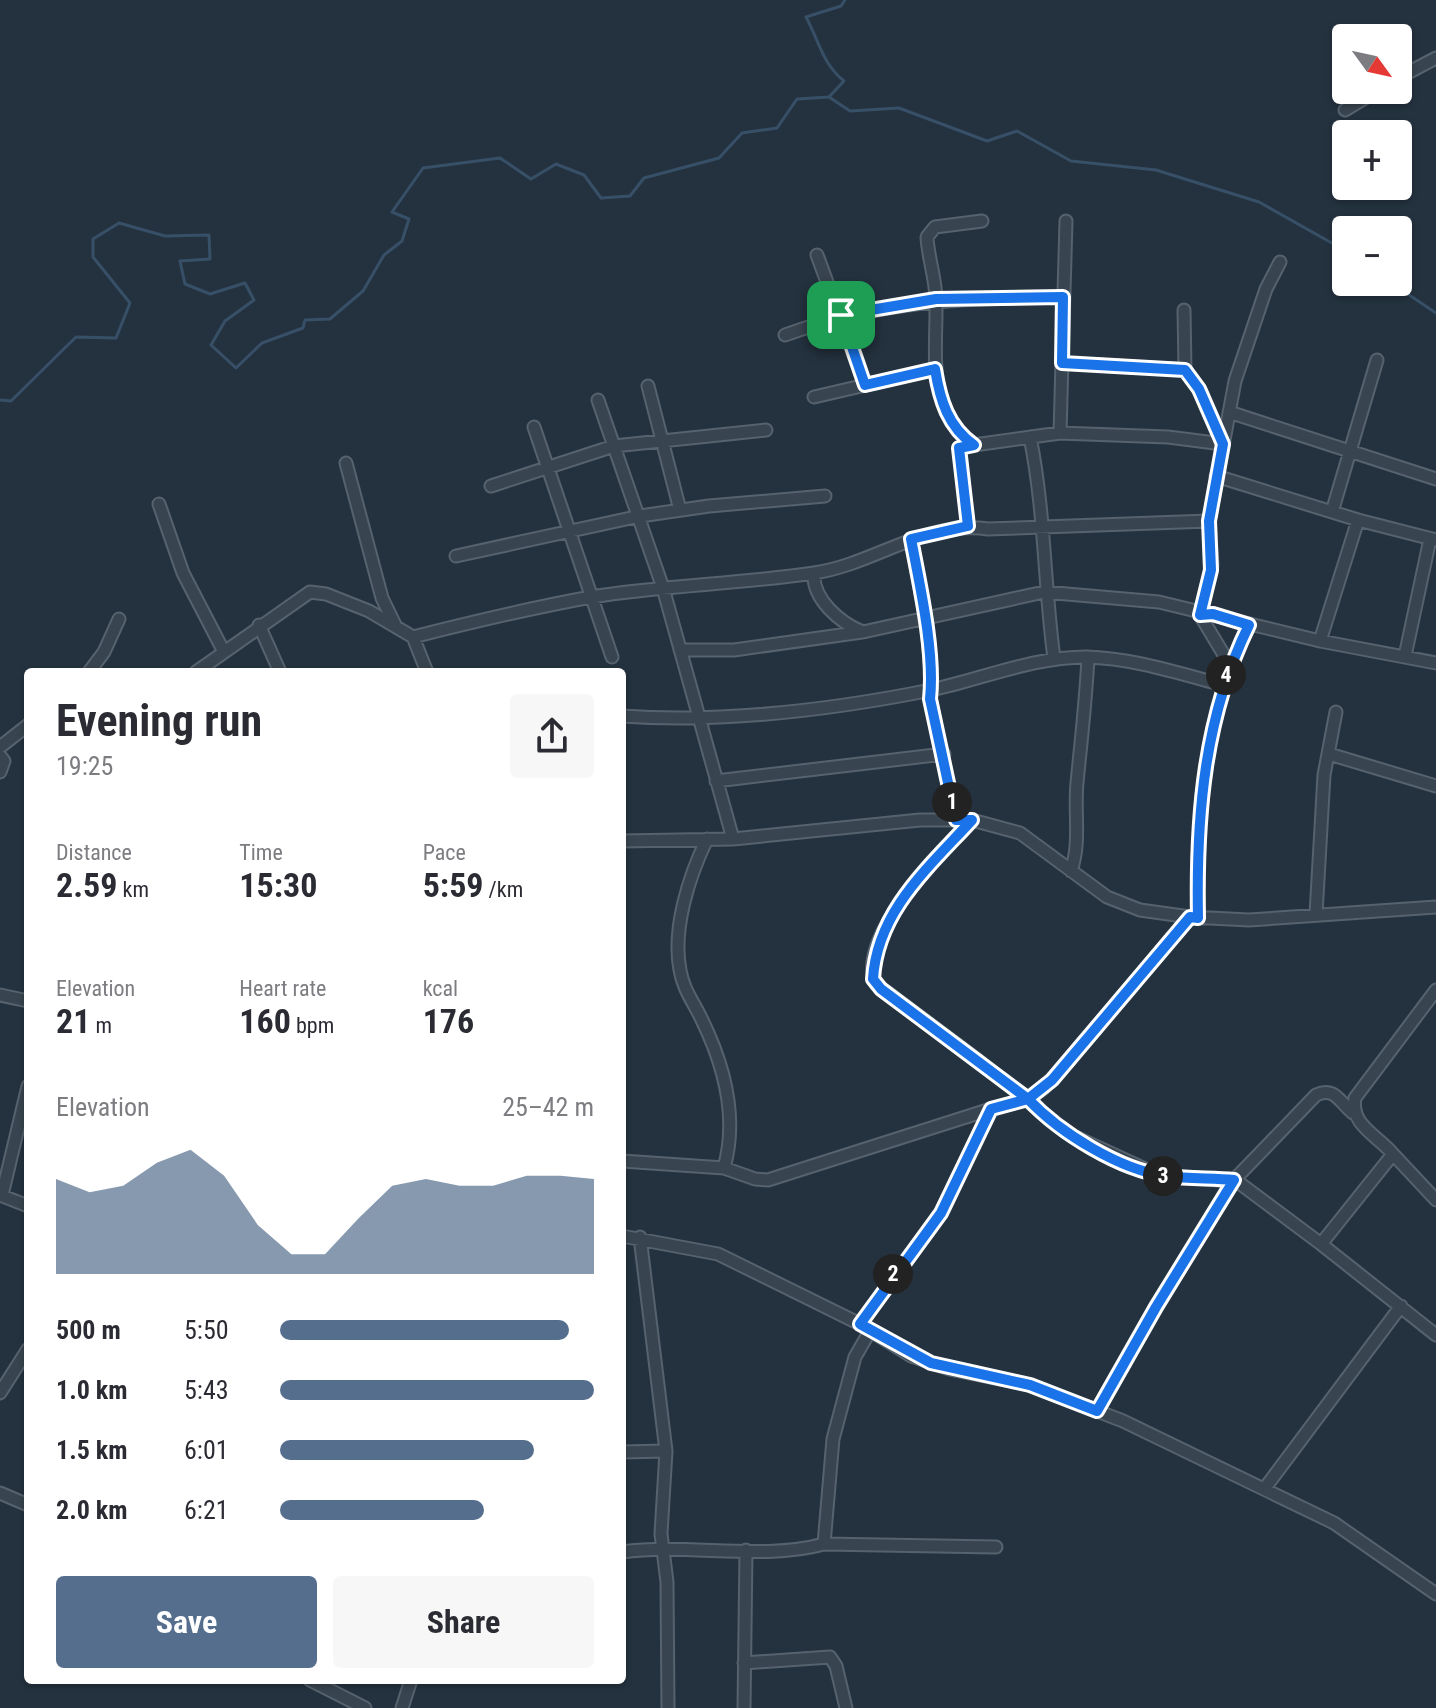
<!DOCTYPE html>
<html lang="en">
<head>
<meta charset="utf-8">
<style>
	body { margin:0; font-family:"Roboto Condensed",sans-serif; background:#f7f7f7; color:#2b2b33; height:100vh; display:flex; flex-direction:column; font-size:30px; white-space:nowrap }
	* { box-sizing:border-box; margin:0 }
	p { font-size:26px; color:#7c7c81 }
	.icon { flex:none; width:44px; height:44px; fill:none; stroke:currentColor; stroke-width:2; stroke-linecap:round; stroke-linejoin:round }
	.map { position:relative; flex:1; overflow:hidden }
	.sheet { position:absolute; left:24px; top:668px; width:602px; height:1016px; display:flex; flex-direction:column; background:#fff; border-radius:8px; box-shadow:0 2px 6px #0004 }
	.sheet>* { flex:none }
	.needle { width:52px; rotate:123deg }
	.tools { position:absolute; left:1332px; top:24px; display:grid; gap:16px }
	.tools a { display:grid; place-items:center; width:80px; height:80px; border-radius:8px; background:#fff; box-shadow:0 2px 6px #0004; font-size:40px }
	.pin { position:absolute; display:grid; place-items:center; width:68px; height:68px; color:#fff; margin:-34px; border-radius:16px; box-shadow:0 4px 12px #0006 }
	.km { position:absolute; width:40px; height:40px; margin:-20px; border-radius:50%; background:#222; color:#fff; font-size:22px; line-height:40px; text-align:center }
	.round { display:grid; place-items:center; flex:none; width:84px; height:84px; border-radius:8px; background:#f7f7f7 }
	.headline { display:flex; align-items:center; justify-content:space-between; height:136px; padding:0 32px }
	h1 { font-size:44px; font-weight:700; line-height:60px }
	.metrics { display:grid; grid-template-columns:repeat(3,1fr); gap:12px; height:136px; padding:8px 32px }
	.metrics div { display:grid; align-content:center }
	.metrics b { font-size:34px; font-weight:700 }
	.metrics small { font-size:22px; font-weight:400 }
	.metrics p { font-size:22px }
	.chart { height:224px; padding:16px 32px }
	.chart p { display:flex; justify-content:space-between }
	.chart svg { width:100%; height:144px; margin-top:8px; fill:#556e8d; opacity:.7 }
	.action { display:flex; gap:16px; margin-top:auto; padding:16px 32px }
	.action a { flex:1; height:92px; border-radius:8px; background:#556e8d; color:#fff; font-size:32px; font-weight:700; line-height:92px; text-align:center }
	.action a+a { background:#f7f7f7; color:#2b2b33 }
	ul { padding:0 32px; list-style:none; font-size:26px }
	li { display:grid; grid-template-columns:128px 96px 1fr; align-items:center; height:60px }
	li i { height:20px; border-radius:10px; background:#556e8d }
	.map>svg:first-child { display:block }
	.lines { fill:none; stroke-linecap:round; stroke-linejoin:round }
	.stream { stroke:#375067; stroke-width:3 }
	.minor-casing { stroke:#56626d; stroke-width:15 }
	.minor { stroke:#38444f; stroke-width:11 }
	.route-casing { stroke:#fff; stroke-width:16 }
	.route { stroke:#1a73e8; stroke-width:10 }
</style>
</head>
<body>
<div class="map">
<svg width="1436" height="1708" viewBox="0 0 1436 1708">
	<rect width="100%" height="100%" fill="#24323f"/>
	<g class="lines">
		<!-- stream -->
		<path class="stream" d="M 829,97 L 850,111 L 899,108 L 987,141 L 1017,131 L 1071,161 L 1156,170 L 1259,202 L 1346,251
			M 1390,282 L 1436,313
			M 0,400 L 11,401 L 76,337 L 116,338 L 130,303 L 93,257 L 93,239 L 119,223 L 165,236 L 209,235 L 210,259 L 180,261 L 185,284 L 210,294 L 245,283 L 254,300 L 225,321 L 211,345 L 236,368 L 262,343 L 303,328 L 305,320 L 330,319 L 363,291 L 384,255 L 402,241 L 409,219 L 392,212 L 423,168 L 500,158 L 531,179 L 556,164 L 584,175 L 601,198 L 630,196 L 644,178 L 719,158 L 742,133 L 777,128 L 797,99 L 829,97 L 844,81 C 822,63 819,41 806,17 L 841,6 L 845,0"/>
		<defs>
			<path id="minor" d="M 1398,78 L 1436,58
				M 1345,110 L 1378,90
				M 817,255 L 865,385
				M 785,335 C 886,299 959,299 1063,297
				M 1062,363 L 1185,370
				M 648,386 L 680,510
				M 814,397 L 935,369
				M 598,400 L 663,588 L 733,839
				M 1229,412 L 1436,479
				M 534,427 L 612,657
				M 1060,433 L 1066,221
				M 1030,437 C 1045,511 1044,585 1054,658
				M 974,445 L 1060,433 L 1168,437 L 1223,444 L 1199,389 L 1185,370 L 1184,310
				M 346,463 L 382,598 L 396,627
				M 1216,476 L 1358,520 L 1436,540
				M 491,486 L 614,446 L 766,430
				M 159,504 L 183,573 L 224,652
				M 1332,512 L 1377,360
				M 968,526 L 959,448 L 974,445 C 925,410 937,353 936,300 C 936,279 928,258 927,237 L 935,227 L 982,221
				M 911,539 C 919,585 935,653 930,699 L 956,820
				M 456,556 L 640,516 L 709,506 L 825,496
				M 814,573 C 812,599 840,623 863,632 L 1044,592 L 1159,602 L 1320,641 L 1436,663
				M 259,625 L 280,672
				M 413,637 C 472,622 531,608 591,597 C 665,585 740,584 814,573 C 875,564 925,520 988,529 L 1209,521
				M 1320,641 L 1358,520
				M 680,650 L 734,650 L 862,632
				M 1405,656 L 1430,539
				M 1230,665 L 1200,615 L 1212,565 L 1209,521 L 1235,381 L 1266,289 L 1280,262
				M 89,672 L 104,652 L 119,619
				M 196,672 L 310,592 L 326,594 L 369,611 L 413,637 L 427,672
				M 622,716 C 724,723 831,710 931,690 C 982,679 1033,657 1086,657 C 1132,658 1178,673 1223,685
				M 0,747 L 28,725
				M 1329,754 L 1436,786
				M 0,756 L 4,761 L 0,772
				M 716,781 L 944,754
				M 972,820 C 944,850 854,938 876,984 L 979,1061 L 1067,1133 L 1156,1174 L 1238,1182 L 1321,1244
				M 707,839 C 689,876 672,929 680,970 C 683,989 694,1003 702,1020 C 725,1067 738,1118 724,1168
				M 622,841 L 733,839 L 920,820 L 972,820 L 1020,833 L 1107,897 L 1140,910 L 1190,917 L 1249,920 L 1436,907
				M 1071,871 C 1081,842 1074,813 1077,783 C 1081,741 1086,700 1088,657
				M 1316,914 L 1324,775 L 1336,712
				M 1198,918 C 1196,816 1204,718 1249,625
				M 1436,990 L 1355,1098 C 1350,1125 1377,1135 1393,1154 L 1321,1244 L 1436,1335
				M 0,995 L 28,1001
				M 1393,1154 L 1436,1200
				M 622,1161 L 724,1168 L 755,1179 L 768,1180 L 991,1109
				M 0,1195 L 28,1206
				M 2,1195 L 28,1086
				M 622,1236 L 718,1254 L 860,1324 L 911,1356 L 949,1369 L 1030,1385 L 1123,1421 L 1334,1523 L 1436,1594
				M 640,1237 L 666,1451 L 661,1534 L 667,1582 L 668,1708
				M 860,1324 L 941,1213 L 991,1109 L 1028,1099 L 1044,1088 L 1190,917
				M 0,1393 L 28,1349
				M 1097,1411 L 1156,1307 L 1234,1180 L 1316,1095 C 1335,1086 1340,1103 1353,1113
				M 622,1452 L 666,1451
				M 1265,1488 L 1401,1306
				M 0,1493 L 28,1505
				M 824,1544 L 996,1547
				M 622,1552 C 688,1543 762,1561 824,1544 L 833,1439 L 855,1357 L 870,1331
				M 744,1663 L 830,1657 L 836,1666 L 846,1708
				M 310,1680 L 365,1708
				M 402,1708 L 411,1680
				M 744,1708 L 746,1550"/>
		</defs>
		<!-- minor casing -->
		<use href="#minor" class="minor-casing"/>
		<!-- minor -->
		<use href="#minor" class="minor"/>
	</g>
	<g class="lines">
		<defs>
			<path id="route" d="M 841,315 L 865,385 L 935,369 C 940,400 948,427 974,445 L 959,448 L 968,526 L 911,539 C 920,586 935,652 930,699 L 956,820 L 972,820 C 929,867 877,911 873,979 L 881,989 L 1028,1099 L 991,1109 L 941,1213 L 860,1324 L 931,1363 L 1030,1385 L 1097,1411 L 1156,1307 L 1234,1180 C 1212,1178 1189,1179 1166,1176 C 1120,1170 1060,1133 1028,1099 L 1052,1080 L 1190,917 L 1198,918 C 1196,816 1204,717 1249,625 L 1213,614 L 1200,615 L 1211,570 L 1209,521 L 1223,444 L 1199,389 L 1185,370 L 1062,363 L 1063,297 L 936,299 L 841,315"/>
		</defs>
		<!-- route casing -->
		<use href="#route" class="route-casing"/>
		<!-- route -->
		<use href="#route" class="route"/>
	</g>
</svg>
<div class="tools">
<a><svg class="needle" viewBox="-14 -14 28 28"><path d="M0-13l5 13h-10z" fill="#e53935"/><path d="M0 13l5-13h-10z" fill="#7c7c81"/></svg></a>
<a>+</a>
<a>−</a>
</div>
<div class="pin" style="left:841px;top:315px;background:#1e9e55"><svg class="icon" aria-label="arrive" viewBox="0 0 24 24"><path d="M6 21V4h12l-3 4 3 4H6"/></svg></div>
<b class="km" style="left:952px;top:802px">1</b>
<b class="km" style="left:893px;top:1274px">2</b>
<b class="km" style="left:1163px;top:1176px">3</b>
<b class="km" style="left:1226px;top:675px">4</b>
<section class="sheet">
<div class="headline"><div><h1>Evening run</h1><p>19:25</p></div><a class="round"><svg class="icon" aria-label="share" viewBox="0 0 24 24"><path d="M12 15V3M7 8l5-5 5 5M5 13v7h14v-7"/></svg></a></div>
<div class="metrics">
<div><p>Distance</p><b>2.59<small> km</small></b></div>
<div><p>Time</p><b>15:30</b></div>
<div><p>Pace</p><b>5:59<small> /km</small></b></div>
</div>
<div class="metrics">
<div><p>Elevation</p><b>21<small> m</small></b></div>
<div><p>Heart rate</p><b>160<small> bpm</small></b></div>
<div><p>kcal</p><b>176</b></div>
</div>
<div class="chart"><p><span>Elevation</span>25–42 m</p>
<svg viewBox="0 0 160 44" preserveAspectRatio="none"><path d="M0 44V15L10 19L20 17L30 10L40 6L50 14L60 29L70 38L80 38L90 27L100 17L110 15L120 17L130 17L140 14L150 14L160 15V44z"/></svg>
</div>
<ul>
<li><b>500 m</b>5:50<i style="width:92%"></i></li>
<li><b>1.0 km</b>5:43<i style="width:100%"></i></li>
<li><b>1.5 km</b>6:01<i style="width:81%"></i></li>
<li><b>2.0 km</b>6:21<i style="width:65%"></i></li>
</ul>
<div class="action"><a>Save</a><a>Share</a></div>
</section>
</div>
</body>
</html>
